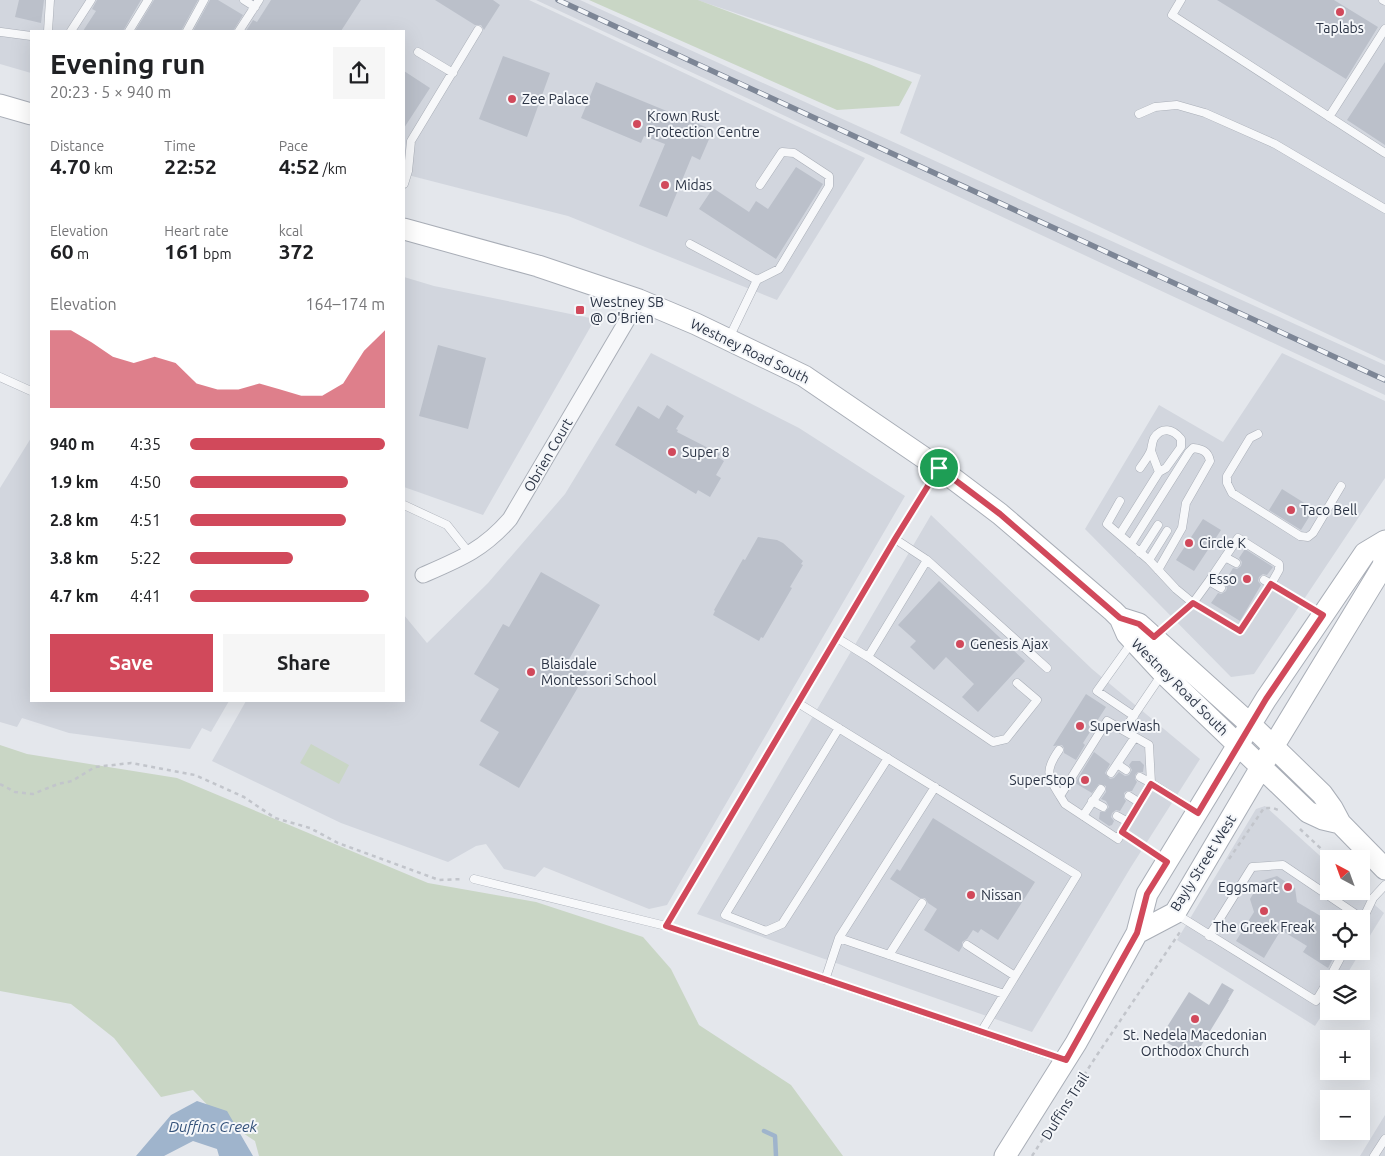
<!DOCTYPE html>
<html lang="en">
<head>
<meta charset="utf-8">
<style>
	body { margin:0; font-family:Ubuntu,sans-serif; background:#f6f6f6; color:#202124; height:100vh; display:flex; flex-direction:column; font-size:19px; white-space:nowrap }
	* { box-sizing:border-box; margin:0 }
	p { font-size:16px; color:#757577 }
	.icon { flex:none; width:28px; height:28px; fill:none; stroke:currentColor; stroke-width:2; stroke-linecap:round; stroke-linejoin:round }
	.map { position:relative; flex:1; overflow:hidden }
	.side { position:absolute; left:30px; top:30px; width:375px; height:672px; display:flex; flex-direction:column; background:#fff; border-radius:0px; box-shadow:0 5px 20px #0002 }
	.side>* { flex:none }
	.needle { width:32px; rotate:319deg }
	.tools { position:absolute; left:1320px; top:850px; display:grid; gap:10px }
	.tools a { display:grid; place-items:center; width:50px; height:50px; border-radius:0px; background:#fff; box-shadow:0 5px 20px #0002; font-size:25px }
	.pin { position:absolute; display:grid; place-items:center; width:42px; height:42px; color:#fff; margin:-21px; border:2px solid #fff; border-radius:50%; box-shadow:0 1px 5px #0007 }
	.round { display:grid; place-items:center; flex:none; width:52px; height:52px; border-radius:0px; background:#f6f6f6 }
	.summary { display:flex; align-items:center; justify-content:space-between; height:85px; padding:0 20px }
	h1 { font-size:28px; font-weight:700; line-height:38px }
	.metrics { display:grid; grid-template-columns:repeat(3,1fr); gap:8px; height:85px; padding:5px 20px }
	.metrics div { display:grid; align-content:center }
	.metrics b { font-size:21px; font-weight:700 }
	.metrics small { font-size:14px; font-weight:400 }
	.metrics p { font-size:14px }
	.chart { height:140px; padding:10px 20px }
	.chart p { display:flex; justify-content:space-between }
	.chart svg { width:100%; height:90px; margin-top:5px; fill:#d1495b; opacity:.7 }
	.button { display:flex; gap:10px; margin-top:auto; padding:10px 20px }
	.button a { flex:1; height:58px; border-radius:0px; background:#d1495b; color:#fff; font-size:20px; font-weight:700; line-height:58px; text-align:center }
	.button a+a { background:#f6f6f6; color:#202124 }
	ul { padding:0 20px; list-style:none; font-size:16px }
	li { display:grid; grid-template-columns:80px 60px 1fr; align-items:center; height:38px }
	li i { height:12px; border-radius:6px; background:#d1495b }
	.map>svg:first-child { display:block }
	.built { fill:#d2d6de }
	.green { fill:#c9d6c5 }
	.water { fill:#9fb4cc }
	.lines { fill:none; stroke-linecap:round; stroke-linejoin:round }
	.stream { stroke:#9fb4cc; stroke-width:4.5 }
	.building { fill:#bbc0ca }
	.lane-casing { stroke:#a9aeb7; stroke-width:9 }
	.street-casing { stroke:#a9aeb7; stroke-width:17 }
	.secondary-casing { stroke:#a9aeb7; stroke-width:23 }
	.path { stroke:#c2c5cb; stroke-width:2.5; stroke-dasharray:4 4; stroke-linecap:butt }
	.lane { stroke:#f7f8fa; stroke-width:8 }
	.street { stroke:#f7f8fa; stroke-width:15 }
	.secondary { stroke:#fff; stroke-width:21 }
	.rail-casing { stroke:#7d8696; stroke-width:5.5 }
	.rail { stroke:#f4f6f9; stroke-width:4; stroke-dasharray:11; stroke-linecap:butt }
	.route-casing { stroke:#fff; stroke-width:10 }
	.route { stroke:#d1495b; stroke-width:6 }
	.poi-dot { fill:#d1495b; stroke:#f4f6f9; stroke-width:2 }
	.labels { text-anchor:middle; stroke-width:4; stroke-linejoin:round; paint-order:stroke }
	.poi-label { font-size:14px; fill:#2b3445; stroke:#f4f6f9; text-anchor:start }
	.street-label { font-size:14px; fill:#2b3445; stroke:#f4f6f9 }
	.water-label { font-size:15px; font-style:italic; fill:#34527a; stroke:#f4f6f9 }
</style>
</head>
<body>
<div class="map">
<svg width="1385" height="1156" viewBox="0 0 1385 1156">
	<rect width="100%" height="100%" fill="#e4e7ec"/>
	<!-- built -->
	<path class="built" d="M 0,0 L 529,0 L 865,158 L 777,300 L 568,216 L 404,174 L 404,31 L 31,31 L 31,73 L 0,64 Z
		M 536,0 L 580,0 L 1385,365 L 1385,395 Z
		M 697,0 L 1385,0 L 1385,361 L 900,133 L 921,75 Z
		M 404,277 L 434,286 L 595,319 L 483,515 L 404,487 Z
		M 651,353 L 799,428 L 905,496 L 667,905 L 649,909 L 544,867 L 535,877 L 504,869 L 486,844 L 476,846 L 448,862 L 341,823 L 212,761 L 246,701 L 404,701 L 404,615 L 427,643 L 488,583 L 565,494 Z
		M 1282,353 L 1385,401 L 1385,478 L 1254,674 L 1231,677 L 1085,529 L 1159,405 L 1223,442 Z
		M 31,438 L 31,701 L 229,701 L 211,732 L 202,728 L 190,749 L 69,733 L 22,718 L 17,727 L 0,722 L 0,488 Z
		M 931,515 L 1092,669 L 1200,759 L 1131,867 L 1032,1032 L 697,914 Z
		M 1265,806 L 1329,864 L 1329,891 L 1359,891 L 1384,913 L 1361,950 L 1361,919 L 1329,919 L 1329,951 L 1361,951 L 1344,979 L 1329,979 L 1329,1004 L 1315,1026 L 1177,940 L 1256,809 Z
		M 1385,1115 L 1385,1156 L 1360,1156 Z"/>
	<!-- green -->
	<path class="green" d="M 589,0 L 698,0 L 869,64 L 912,82 L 899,106 L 837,110 Z
		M 311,744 L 349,765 L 339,784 L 300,763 Z
		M 0,745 L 27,754 L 177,778 L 428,883 L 536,902 L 643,937 L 671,969 L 699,1025 L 791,1085 L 843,1156 L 259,1156 L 255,1141 L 220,1118 L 193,1090 L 161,1097 L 114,1038 L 71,1004 L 0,991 Z"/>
	<!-- water -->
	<path class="water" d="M 197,1101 L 227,1111 L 253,1156 L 219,1156 L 217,1149 L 193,1141 L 164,1156 L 136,1156 L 171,1115 Z"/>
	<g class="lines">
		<!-- stream -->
		<path class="stream" d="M 764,1131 L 775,1136 L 776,1156"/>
	</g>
	<!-- building -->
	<path class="building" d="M 19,0 L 44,0 L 41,23 L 15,17 Z
		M 97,0 L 141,0 L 123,31 L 83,31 L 96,11 L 92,9 Z
		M 154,0 L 198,0 L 181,31 L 135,31 Z
		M 210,0 L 218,0 L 243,15 L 233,31 L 193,31 Z
		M 271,0 L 361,0 L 341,31 L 246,31 L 253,20 L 257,22 Z
		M 435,0 L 493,0 L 500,5 L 484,30 L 481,25 L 475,25 Z
		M 1217,0 L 1334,0 L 1378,27 L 1346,79 Z
		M 503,56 L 550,73 L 527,137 L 479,119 Z
		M 1385,62 L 1385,145 L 1347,120 Z
		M 404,71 L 430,88 L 404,128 Z
		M 596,82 L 713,130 L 700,160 L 692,156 L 667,217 L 639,206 L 665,144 L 644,136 L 641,143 L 581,118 Z
		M 796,167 L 823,184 L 776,259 L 699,209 L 713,188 L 749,212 L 756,201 L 768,209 Z
		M 438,345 L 486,358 L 468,429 L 419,416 Z
		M 667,405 L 684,416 L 676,429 L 678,430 L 677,432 L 720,454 L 718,457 L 724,461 L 716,475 L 721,478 L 710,497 L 698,490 L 696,494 L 615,445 L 638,406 L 659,419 Z
		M 1282,489 L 1314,509 L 1301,530 L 1269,510 Z
		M 1203,519 L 1221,530 L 1194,571 L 1176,560 Z
		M 758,537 L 777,540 L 783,543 L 803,561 L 801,564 L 803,565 L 790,587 L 792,588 L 763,638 L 761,637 L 759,641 L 713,615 L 715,611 L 714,610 L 743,559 L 745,560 Z
		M 1245,549 L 1273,567 L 1267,575 L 1263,574 L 1259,577 L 1258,581 L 1261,585 L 1240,621 L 1211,603 L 1218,593 L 1221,594 L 1226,591 L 1227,588 L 1224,583 L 1233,568 L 1237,569 L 1241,566 L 1242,562 L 1239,558 Z
		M 541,572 L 600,605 L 568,661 L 587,672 L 519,788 L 479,765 L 499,732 L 480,721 L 499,689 L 474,674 L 503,624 L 509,627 Z
		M 939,581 L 1025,661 L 978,712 L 962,697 L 974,684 L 946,657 L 934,670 L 910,647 L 916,641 L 898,625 Z
		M 1086,694 L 1106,707 L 1083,743 L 1085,745 L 1076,760 L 1064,753 L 1064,748 L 1062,745 L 1053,746 Z
		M 1094,752 L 1110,764 L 1105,773 L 1110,779 L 1114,778 L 1119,772 L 1125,776 L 1129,775 L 1132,770 L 1129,765 L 1132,761 L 1140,761 L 1144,765 L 1143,772 L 1138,772 L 1135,775 L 1135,779 L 1137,782 L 1132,791 L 1127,791 L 1124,793 L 1124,798 L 1126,801 L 1120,811 L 1116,810 L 1112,813 L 1111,817 L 1114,821 L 1112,825 L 1109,826 L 1099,819 L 1100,812 L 1105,812 L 1109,807 L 1106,801 L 1101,799 L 1106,792 L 1106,786 L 1099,784 L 1092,793 L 1075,783 Z
		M 933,818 L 1035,882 L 998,940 L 981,929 L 978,933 L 973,930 L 967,939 L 962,942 L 962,947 L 959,952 L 924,930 L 937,909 L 928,903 L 925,898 L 920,898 L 890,879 L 897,869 L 900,871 Z
		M 1277,876 L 1295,888 L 1297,902 L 1329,921 L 1329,951 L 1337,951 L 1328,968 L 1303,952 L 1307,946 L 1281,930 L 1264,958 L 1236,941 L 1254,912 L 1250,899 L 1261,881 Z
		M 1222,983 L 1234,990 L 1228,1000 L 1229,1000 L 1193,1059 L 1160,1038 L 1189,992 L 1209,1005 Z"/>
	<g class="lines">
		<defs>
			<path id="lane" d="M 244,0 L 255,7
				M 1181,0 L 1172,15 L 1385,153
				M 1383,0 L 1385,1
				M 48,31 L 50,0
				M 71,31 L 91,0
				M 129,31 L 148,0
				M 187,31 L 204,0
				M 239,31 L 259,0
				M 1,32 L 31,36
				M 418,52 L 453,73
				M 1139,114 L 1155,107 L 1177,105 L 1205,113 L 1275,144 L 1385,209
				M 1329,117 L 1385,29
				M 404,184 L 408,171 L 411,141 L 478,30
				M 690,244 L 757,280 L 729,338
				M 757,280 L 779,269 L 829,186 L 829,176 L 794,153 L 782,152 L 760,185
				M 0,377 L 31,391
				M 1258,434 L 1250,438 L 1227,476 L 1227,483 L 1232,493 L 1300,536 L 1308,537 L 1313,533 L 1341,486
				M 1151,451 L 1159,472
				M 1120,501 L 1107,524 L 1149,560 L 1176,589 L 1193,603 L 1240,631 L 1271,584 L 1321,614
				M 404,505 L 447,525 L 470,554
				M 1120,534 L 1159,472 L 1166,468 L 1181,447 L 1181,439 C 1173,429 1162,426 1154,438 C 1152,442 1152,446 1151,450 C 1149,456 1144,462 1140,468
				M 1131,544 L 1189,452 L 1193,448 C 1202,449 1208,451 1210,461 L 1186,503 L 1182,528 L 1158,570
				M 1140,553 L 1158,525
				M 1225,557 L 1236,563
				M 927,560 L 1047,668
				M 1149,560 L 1167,531
				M 1209,581 L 1221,588
				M 1156,636 L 1193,603 L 1209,581 L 1238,538 L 1279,564 L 1279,570 L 1271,584 L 1264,580
				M 837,638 L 868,657 L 927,560 L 895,539
				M 1132,642 L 1097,691 L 1134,716
				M 868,657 L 993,742 L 1006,739 L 1037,700 L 1017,683
				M 798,703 L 1077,875 L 981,1032
				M 839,728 L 725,915 L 766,931 L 782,924 L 888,758
				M 1124,730 L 1162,674
				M 1059,750 C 1045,770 1047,775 1060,796
				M 1117,764 L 1126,770
				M 1111,773 L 1135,737
				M 1140,777 L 1151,783
				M 1129,796 L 1140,803
				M 1092,801 L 1103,807
				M 1083,816 L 1101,789
				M 1117,816 L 1128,822
				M 1122,832 L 1118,839 L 1065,804 L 1060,796 L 1107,721 L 1149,745 L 1151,783
				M 1165,861 L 1122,832 L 1151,783 L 1195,811
				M 474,879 L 666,926 L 1064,1060
				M 1176,914 L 1316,1001 L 1329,979
				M 666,926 L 895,539 L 939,468
				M 1209,936 L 1252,867 L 1283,865 L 1363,919 L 1373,898 L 1385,885
				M 839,938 L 1004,994
				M 967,945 L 1015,976
				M 889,955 L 922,903
				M 1329,979 L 1344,951
				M 825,980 L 839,938 L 935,787
				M 1374,1156 L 1385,1139"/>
			<path id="street" d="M 423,575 C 460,559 483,550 510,519 L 639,300"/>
			<path id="secondary" d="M 0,105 L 31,114
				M 404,229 L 538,266 L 639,300 L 696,324 L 804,376 L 939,468 L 1000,514 L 1113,611 L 1120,618 L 1127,634 L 1163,673 L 1308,812 L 1323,819 L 1340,823
				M 1120,618 L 1139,624 L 1251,725 L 1322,794 L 1332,808 L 1340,823 L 1385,869
				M 1137,933 L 1175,913 L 1273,747 L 1383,566 L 1385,555
				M 1005,1156 L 1076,1043 L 1137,933 L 1147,894 L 1266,699 L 1365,553 L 1385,541"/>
		</defs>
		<!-- lane casing -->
		<use href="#lane" class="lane-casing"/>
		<!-- street casing -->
		<use href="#street" class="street-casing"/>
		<!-- secondary casing -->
		<use href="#secondary" class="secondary-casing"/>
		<!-- path -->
		<path class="path" d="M 0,784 L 15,792 L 33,794 L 58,784 L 72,781 L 95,767 L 131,763 L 195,775 L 244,797 L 275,818 L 310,828 L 338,843 L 439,880 L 463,879
			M 1300,829 L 1332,859
			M 1229,859 L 1264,808 L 1273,808 L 1281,811
			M 1361,887 L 1366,891
			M 1032,1156 L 1097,1055 L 1180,932"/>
		<!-- lane -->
		<use href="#lane" class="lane"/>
		<!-- street -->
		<use href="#street" class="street"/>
		<!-- secondary -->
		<use href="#secondary" class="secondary"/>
		<defs>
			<path id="rail" d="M 558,0 L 1385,380"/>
		</defs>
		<!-- rail casing -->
		<use href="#rail" class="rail-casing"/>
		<!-- rail -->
		<use href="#rail" class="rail"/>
	</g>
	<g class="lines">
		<defs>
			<path id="route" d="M 939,468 L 1000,514 L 1120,618 L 1139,624 L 1154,637 L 1193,603 L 1240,631 L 1271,584 L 1323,615 L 1266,699 L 1198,813 L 1151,784 L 1122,832 L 1167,862 L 1147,894 L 1137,933 L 1066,1060 L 666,926 L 895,539 Z"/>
		</defs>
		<!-- route casing -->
		<use href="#route" class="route-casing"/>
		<!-- route -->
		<use href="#route" class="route"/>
	</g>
	<!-- markers -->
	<g class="poi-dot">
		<circle cx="1340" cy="12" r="5"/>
		<circle cx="512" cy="99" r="5"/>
		<circle cx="637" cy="124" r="5"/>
		<circle cx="665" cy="185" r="5"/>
		<rect x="575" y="305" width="10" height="10" rx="2.5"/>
		<circle cx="672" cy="452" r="5"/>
		<circle cx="1291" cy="510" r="5"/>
		<circle cx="1189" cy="543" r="5"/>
		<circle cx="1247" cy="579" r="5"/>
		<circle cx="960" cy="644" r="5"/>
		<circle cx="531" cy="672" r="5"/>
		<circle cx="1080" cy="726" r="5"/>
		<circle cx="1085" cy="780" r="5"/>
		<circle cx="1288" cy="887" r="5"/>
		<circle cx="971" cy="895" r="5"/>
		<circle cx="1264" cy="911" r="5"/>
		<circle cx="1195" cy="1019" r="5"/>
	</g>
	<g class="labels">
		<!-- poi labels -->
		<g class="poi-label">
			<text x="1340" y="33" text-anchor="middle">Taplabs</text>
			<text x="522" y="104">Zee Palace</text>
			<text x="647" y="121">Krown Rust<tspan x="647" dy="16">Protection Centre</tspan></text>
			<text x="675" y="190">Midas</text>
			<text x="590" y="307">Westney SB<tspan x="590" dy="16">@ O'Brien</tspan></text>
			<text x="682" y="457">Super 8</text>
			<text x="1301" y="515">Taco Bell</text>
			<text x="1199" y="548">Circle K</text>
			<text x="1237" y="584" text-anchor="end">Esso</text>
			<text x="970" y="649">Genesis Ajax</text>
			<text x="541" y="669">Blaisdale<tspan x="541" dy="16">Montessori School</tspan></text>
			<text x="1090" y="731">SuperWash</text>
			<text x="1075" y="785" text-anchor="end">SuperStop</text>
			<text x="1278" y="892" text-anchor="end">Eggsmart</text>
			<text x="981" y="900">Nissan</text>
			<text x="1264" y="932" text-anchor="middle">The Greek Freak</text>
			<text x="1195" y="1040" text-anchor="middle">St. Nedela Macedonian<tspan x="1195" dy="16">Orthodox Church</tspan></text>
		</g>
		<!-- street labels -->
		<g class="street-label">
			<text transform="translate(750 351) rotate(26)" y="5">Westney Road South</text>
			<text transform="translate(548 455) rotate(-60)" y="5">Obrien Court</text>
			<text transform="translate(1180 687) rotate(45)" y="5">Westney Road South</text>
			<text transform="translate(1203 863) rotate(-58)" y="5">Bayly Street West</text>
			<text transform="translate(1065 1106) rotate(-58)" y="5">Duffins Trail</text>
		</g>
		<!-- water labels -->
		<g class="water-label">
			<text x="213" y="1132">Duffins Creek</text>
		</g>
	</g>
</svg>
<div class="tools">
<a><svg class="needle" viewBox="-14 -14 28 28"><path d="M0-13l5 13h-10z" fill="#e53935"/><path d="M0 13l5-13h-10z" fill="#757577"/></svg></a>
<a><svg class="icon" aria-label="locate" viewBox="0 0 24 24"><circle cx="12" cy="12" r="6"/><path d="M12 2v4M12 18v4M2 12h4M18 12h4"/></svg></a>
<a><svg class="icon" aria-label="layers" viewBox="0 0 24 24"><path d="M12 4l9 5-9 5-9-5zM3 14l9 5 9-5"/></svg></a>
<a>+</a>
<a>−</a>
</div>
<div class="pin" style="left:939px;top:468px;background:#1e9e55"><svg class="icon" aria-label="arrive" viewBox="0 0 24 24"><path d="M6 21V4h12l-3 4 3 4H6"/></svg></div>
<section class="side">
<div class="summary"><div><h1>Evening run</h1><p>20:23 · 5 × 940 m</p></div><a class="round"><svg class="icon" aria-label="share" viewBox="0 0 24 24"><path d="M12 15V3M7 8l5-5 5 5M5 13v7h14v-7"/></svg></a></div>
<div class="metrics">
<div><p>Distance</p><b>4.70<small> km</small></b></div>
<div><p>Time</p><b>22:52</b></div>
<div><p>Pace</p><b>4:52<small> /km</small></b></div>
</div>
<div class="metrics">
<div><p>Elevation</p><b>60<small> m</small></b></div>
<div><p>Heart rate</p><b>161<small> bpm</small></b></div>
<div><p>kcal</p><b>372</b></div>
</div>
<div class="chart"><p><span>Elevation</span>164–174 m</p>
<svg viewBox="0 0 160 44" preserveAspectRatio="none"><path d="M0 44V6L10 6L20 12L30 19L40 22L50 19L60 22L70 32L80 35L90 35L100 32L110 35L120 38L130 38L140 32L150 16L160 6V44z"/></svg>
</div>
<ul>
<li><b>940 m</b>4:35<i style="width:100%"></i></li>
<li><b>1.9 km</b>4:50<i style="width:81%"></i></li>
<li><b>2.8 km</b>4:51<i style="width:80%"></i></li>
<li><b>3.8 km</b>5:22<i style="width:53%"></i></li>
<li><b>4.7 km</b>4:41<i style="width:92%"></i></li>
</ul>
<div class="button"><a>Save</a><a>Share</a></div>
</section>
</div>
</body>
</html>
